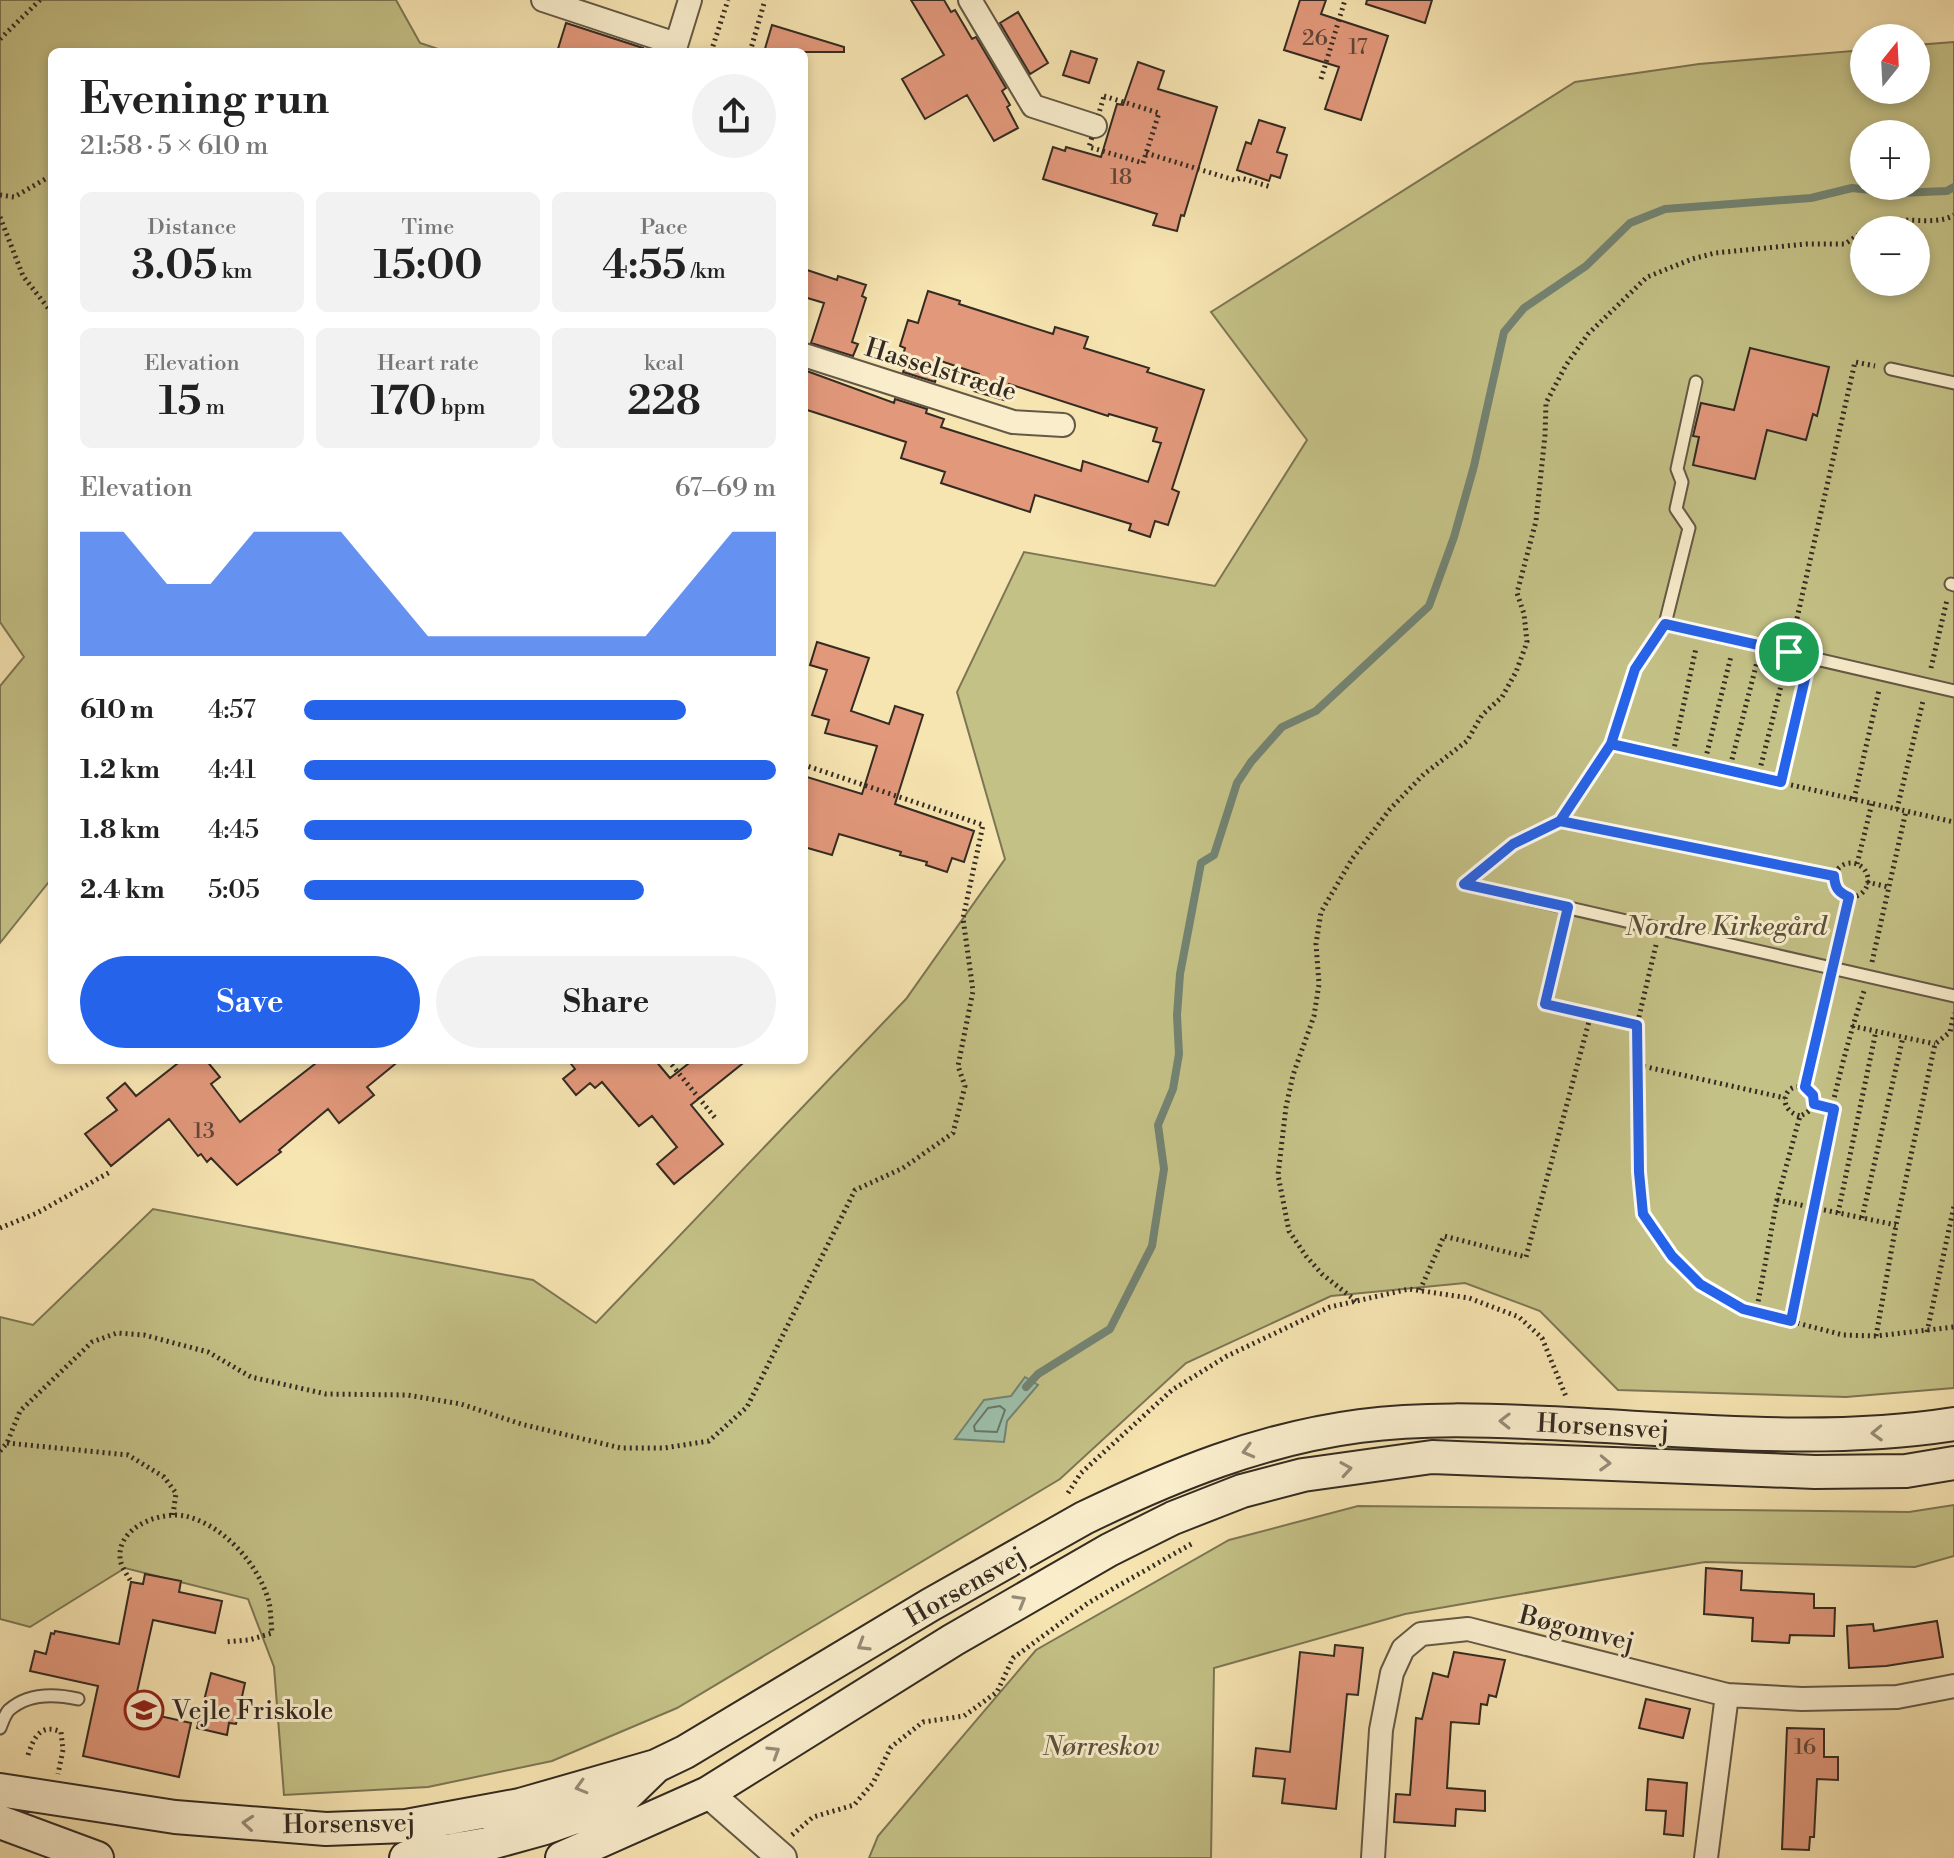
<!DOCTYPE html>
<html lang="en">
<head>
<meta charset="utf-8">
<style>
	body { margin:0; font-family:"Libre Bodoni",serif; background:#f2f2f2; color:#222; height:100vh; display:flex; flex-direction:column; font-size:30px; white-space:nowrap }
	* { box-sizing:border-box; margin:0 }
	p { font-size:26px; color:#767676 }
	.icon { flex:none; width:44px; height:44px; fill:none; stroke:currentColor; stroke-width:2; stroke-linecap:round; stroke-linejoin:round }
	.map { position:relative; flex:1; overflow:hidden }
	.sheet { position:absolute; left:48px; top:48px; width:760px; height:1016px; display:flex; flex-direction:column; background:#fff; border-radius:12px; box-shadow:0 4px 12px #0003 }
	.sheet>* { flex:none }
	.needle { width:52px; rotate:18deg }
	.buttons { position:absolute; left:1850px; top:24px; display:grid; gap:16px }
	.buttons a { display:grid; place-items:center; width:80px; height:80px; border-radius:50%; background:#fff; box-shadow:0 4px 12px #0003; font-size:40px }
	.pin { position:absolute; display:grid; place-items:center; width:68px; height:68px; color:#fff; margin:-34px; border:4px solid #fff; border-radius:50%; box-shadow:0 2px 8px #0007 }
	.round { display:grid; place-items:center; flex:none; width:84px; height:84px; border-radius:42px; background:#f2f2f2 }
	.headline { display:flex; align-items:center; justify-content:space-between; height:136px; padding:0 32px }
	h1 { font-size:44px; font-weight:600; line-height:60px }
	.metrics { display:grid; grid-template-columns:repeat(3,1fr); gap:12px; height:136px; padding:8px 32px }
	.metrics div { display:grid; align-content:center; border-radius:12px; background:#f2f2f2; text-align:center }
	.metrics b { font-size:40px; font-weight:600 }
	.metrics small { font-size:22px; font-weight:400 }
	.metrics p { font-size:22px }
	.chart { height:224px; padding:16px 32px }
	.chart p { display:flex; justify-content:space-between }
	.chart svg { width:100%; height:144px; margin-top:8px; fill:#2563eb; opacity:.7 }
	.cta { display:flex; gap:16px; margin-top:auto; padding:16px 32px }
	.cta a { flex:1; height:92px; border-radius:48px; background:#2563eb; color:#fff; font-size:32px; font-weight:600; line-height:92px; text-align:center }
	.cta a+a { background:#f2f2f2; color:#222 }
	ul { padding:0 32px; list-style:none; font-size:26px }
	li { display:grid; grid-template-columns:128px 96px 1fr; align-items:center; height:60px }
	li i { height:20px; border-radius:10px; background:#2563eb }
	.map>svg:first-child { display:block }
	.green { fill:#c4c186; stroke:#7c7654; stroke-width:2; fill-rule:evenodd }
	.water { fill:#9dbfa9; stroke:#738473; stroke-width:2 }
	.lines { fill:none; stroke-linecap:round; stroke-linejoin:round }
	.shore { stroke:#687566; stroke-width:2 }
	.stream { stroke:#738473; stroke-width:8 }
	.building { fill:#e2987b; stroke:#342b22; stroke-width:2 }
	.service-casing { stroke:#645946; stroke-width:15 }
	.minor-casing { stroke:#645946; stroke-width:26 }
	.tertiary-casing { stroke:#645946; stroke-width:32 }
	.secondary-casing { stroke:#342b22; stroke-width:36 }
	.path { stroke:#342b22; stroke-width:5; stroke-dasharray:2 4; stroke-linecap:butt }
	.service { stroke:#f9edcc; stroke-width:11 }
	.minor { stroke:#f9edcc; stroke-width:22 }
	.tertiary { stroke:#f9edcc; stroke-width:28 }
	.secondary { stroke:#f9edcc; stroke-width:32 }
	.oneway { stroke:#968c77 }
	.route-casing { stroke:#fff; stroke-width:16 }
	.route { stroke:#2563eb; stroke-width:10 }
	.labels { text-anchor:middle; stroke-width:6; stroke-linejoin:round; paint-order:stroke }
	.number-label { font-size:22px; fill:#604638 }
	.street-label { font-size:26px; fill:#342b22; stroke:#f9edcc }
	.park-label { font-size:26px; font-style:italic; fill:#58503b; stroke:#f9edcc }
	.poi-label { font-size:26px; fill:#342b22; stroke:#f9edcc; text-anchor:start }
</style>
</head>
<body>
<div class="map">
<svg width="1954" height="1858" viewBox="0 0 1954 1858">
	<rect width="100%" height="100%" fill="#f6e4b1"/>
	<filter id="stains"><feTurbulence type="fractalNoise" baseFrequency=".0025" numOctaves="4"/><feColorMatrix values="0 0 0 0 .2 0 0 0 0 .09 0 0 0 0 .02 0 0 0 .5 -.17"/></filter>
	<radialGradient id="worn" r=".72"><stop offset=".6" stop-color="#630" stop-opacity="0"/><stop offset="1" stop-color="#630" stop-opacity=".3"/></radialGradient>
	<!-- green -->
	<path class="green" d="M 0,0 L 396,0 L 420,43 L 447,52 L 52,52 L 52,878 L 0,943 L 0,686 L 24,657 L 0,622 Z
		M 1954,42 L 1954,1388 L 1846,1397 L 1618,1390 L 1540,1311 L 1465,1283 L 1331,1296 L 1186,1363 L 1060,1479 L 677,1708 L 552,1761 L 428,1787 L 284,1795 L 274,1667 L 248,1599 L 125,1568 L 30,1627 L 0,1619 L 0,1317 L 33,1325 L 153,1209 L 533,1280 L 596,1323 L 906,999 L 1005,859 L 957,692 L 1024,552 L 1215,586 L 1307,440 L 1211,312 L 1575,82 L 1699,64 L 1864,50 L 1864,90 L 1916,90 L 1916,45 ZM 1864,134 L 1916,134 L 1916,186 L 1864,186 ZM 1864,230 L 1916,230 L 1916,282 L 1864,282 Z
		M 1954,1505 L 1954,1556 L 1915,1567 L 1705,1562 L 1405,1614 L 1214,1668 L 1211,1858 L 869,1858 L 878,1836 L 1036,1650 L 1229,1540 L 1358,1506 L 1909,1512 Z"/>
	<!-- water -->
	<path class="water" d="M 1025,1377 L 1038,1385 L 1007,1421 L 1004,1442 L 955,1439 L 984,1400 L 1011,1396 Z"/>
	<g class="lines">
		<!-- shore -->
		<path class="shore" d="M 1000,1406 L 1005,1410 L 997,1432 L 975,1431 L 974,1426 L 988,1408 Z"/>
		<!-- stream -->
		<path class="stream" d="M 1026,1387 L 1038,1374 L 1110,1329 L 1152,1246 L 1164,1169 L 1158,1125 L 1173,1089 L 1179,1054 L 1177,1015 L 1180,974 L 1201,863 L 1214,855 L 1237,783 L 1251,762 L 1282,727 L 1316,711 L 1429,606 L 1454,537 L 1474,466 L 1504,332 L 1524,308 L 1586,266 L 1630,223 L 1665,209 L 1811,198 L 1852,188 L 1899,193 L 1947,191 L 1954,187"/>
	</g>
	<!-- building -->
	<path class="building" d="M 911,0 L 944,0 L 951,12 L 955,10 L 972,39 L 976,37 L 1006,88 L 1002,91 L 1010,105 L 1007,107 L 1018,128 L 994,141 L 967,95 L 925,119 L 902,79 L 944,55 Z
		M 1300,0 L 1326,0 L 1321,14 L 1388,36 L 1361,120 L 1325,109 L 1339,67 L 1284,50 Z
		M 1367,0 L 1432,0 L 1425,23 L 1366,4 Z
		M 1018,12 L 1048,63 L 1030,74 L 1000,23 Z
		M 566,23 L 643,48 L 642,52 L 557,52 Z
		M 772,25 L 844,47 L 844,52 L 764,52 Z
		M 1071,51 L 1097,59 L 1089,83 L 1063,75 Z
		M 1138,62 L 1164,71 L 1158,89 L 1217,107 L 1184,216 L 1181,215 L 1177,231 L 1153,225 L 1157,214 L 1043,179 L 1053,147 L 1065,151 L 1066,147 L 1101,157 L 1117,104 L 1123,105 Z
		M 1259,120 L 1285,128 L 1277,152 L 1287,155 L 1280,178 L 1271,175 L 1269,181 L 1237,170 L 1246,142 L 1251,144 Z
		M 804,269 L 837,280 L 838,276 L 866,285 L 862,296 L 866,298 L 852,342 L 858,344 L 853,356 L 811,343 L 824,303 L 804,297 Z
		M 928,291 L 960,301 L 959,304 L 1053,334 L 1055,327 L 1088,337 L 1084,348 L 1149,368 L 1147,372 L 1204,390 L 1172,489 L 1179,492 L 1168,525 L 1155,521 L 1150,537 L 1129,530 L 1131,524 L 1035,495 L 1030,512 L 941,483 L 945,472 L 901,458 L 906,442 L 804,409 L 804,370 L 894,403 L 895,399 L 927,409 L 926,413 L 944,419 L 941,427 L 1081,471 L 1083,461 L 1148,482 L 1161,443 L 1153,441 L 1157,428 L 1109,414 L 1108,416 L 1009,384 L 1004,400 L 974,391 L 979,374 L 941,361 L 935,382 L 903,372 L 906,364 L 901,362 L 905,348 L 900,346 L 908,320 L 918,323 Z
		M 1750,348 L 1829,367 L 1817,416 L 1813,414 L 1806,440 L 1767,430 L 1755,479 L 1693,465 L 1699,437 L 1693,436 L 1701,403 L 1734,410 Z
		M 817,642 L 869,658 L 851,711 L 889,724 L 895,706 L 923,715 L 895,804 L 974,831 L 964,862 L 952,858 L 947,872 L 926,865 L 927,862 L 900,855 L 901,852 L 839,834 L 832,855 L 804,847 L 804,776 L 862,794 L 877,746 L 825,733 L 829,720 L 812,715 L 827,670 L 810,665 Z
		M 182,1060 L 206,1060 L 220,1077 L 211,1084 L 240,1122 L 320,1060 L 400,1060 L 367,1087 L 374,1095 L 339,1123 L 328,1109 L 279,1150 L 281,1152 L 237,1185 L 211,1158 L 207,1162 L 201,1154 L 198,1156 L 169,1119 L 111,1166 L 85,1134 L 117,1110 L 107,1098 L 125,1083 L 136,1096 Z
		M 568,1060 L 655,1060 L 670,1078 L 693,1060 L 747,1060 L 691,1105 L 723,1144 L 674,1184 L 657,1164 L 677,1147 L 652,1116 L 639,1126 L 602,1082 L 595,1088 L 590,1083 L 576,1095 L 563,1079 L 575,1069 Z
		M 1706,1568 L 1742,1571 L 1741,1590 L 1814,1594 L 1814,1608 L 1835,1608 L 1834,1636 L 1790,1635 L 1789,1643 L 1752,1641 L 1753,1618 L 1704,1614 Z
		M 145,1574 L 181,1581 L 179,1592 L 222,1601 L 215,1633 L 153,1620 L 133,1710 L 191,1723 L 179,1777 L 83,1756 L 98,1686 L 30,1671 L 35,1651 L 46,1654 L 51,1633 L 54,1634 L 55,1631 L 119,1644 L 131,1582 L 143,1584 Z
		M 1937,1621 L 1943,1657 L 1886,1666 L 1849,1668 L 1847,1626 L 1873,1624 L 1874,1631 Z
		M 1335,1645 L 1363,1648 L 1358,1695 L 1347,1694 L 1336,1809 L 1282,1803 L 1285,1779 L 1253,1776 L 1256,1748 L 1290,1752 L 1300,1652 L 1334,1656 Z
		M 1454,1652 L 1505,1660 L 1496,1697 L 1489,1695 L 1487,1705 L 1481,1704 L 1479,1724 L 1451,1722 L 1447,1788 L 1485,1791 L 1485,1811 L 1456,1809 L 1455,1826 L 1394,1822 L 1396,1794 L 1410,1795 L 1416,1718 L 1422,1719 L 1433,1673 L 1448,1677 Z
		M 211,1673 L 245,1683 L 236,1724 L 229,1723 L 227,1735 L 197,1728 Z
		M 1646,1699 L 1690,1709 L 1683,1738 L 1639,1728 Z
		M 1787,1728 L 1824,1729 L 1824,1757 L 1838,1757 L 1838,1780 L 1817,1779 L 1814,1837 L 1810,1837 L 1809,1850 L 1782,1849 Z
		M 1648,1779 L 1687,1783 L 1683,1836 L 1664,1834 L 1666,1811 L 1646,1810 Z"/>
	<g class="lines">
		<defs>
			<path id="service" d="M 1891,369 L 1954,383
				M 1696,382 L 1677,469 L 1682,482 L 1676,509 L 1689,528 L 1665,624 L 1954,691
				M 1951,584 L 1954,585
				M 1464,884 L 1954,996
				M 0,1728 C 2,1723 5,1714 9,1710 C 28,1693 56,1694 78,1699"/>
			<path id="minor" d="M 543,0 L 676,44
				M 970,0 L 1033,106 L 1095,126
				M 674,52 L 690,0
				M 804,355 L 1013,422 L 1063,425
				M 1373,1858 L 1381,1730 L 1392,1673 L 1403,1649 L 1421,1634 L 1468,1629 L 1727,1695 L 1802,1699 L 1897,1697 L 1954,1686
				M 1706,1858 L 1727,1695"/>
			<path id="tertiary" d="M 708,1793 L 782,1858"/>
			<path id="secondary" d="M 0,1790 L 175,1817 L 326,1829 L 406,1826 L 520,1805 L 656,1766 L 685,1752 L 930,1605 L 1084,1518 C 1173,1475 1261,1439 1360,1426 C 1422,1418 1485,1420 1548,1423 C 1682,1429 1820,1445 1954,1424
				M 0,1822 L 97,1858
				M 406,1858 L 487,1844 L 545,1828 L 619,1802 L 654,1768
				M 562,1858 L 708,1793 L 953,1640 L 1109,1550 L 1173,1518 L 1242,1491 L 1303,1475 L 1432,1457 L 1815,1472 L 1906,1471 L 1954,1463"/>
		</defs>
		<!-- service casing -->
		<use href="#service" class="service-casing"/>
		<!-- minor casing -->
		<use href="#minor" class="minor-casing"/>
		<!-- tertiary casing -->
		<use href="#tertiary" class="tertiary-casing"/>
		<!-- secondary casing -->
		<use href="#secondary" class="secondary-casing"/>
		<!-- path -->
		<path class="path" d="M 0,39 L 40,0
			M 711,52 L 728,0
			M 750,52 L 765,0
			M 1321,79 L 1345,0
			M 1104,96 L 1159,113 L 1143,163 L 1089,147 Z
			M 1146,153 L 1234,180 L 1241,178 L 1271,187
			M 0,195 L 14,197 L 47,178
			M 0,217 L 23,276 L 52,313
			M 1866,230 C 1896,210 1931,229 1954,215
			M 1793,636 L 1855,362 L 1875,366
			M 1931,668 L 1947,600
			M 1611,744 L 1635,669 L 1657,636
			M 1672,758 L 1696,648
			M 1704,765 L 1731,656
			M 1729,771 L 1757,662
			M 1758,777 L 1785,670
			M 1781,782 L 1806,674
			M 1854,799 L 1879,690
			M 1897,809 L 1923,701
			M 1560,821 L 1834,876
			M1834 880a17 17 0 1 1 34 0a17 17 0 1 1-34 0Z
			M 1857,864 L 1872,803
			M 1480,871 L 1513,844 L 1560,821 L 1611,744 L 1954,822
			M 1867,882 L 1888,887
			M 1564,924 L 1545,1004 L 1637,1025
			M 1656,945 L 1637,1025 L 1639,1172 L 1643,1214 L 1672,1256 L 1700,1284 L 1743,1309 L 1843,1335 L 1876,1336 L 1954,1327
			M 1837,954 L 1849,897
			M 1872,962 L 1906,811
			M 1852,1026 L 1935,1044
			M 668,1060 L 716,1119
			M 1638,1065 L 1785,1098
			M 1805,1087 L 1830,983
			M 1814,1104 L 1834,1109
			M 1777,1200 L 1896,1225
			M 1838,1213 L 1876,1031
			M 1862,1218 L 1903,1037
			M 0,1228 L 37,1213 L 110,1172
			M 1420,1290 L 1444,1236 L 1526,1257 L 1591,1014
			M 1356,1301 L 1322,1274 L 1306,1256 L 1289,1231 L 1278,1175 L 1286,1107 L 1293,1075 L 1314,1016 L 1319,984 L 1316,944 L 1321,912 L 1352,859 L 1390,809 L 1424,774 L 1467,741 L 1482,715 L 1502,697 L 1516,672 L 1527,642 L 1524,614 L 1517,593 L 1536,521 L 1545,435 L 1546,403 L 1566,365 L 1588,334 L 1647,277 L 1692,259 L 1715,253 L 1806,244 L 1845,244 L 1864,231
			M 1756,1313 L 1777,1200 L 1800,1116 C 1811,1111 1814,1108 1813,1095 C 1789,1071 1771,1108 1800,1116
			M 1791,1321 C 1811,1213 1829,1095 1864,991
			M 1927,1332 L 1954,1206
			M 1876,1336 L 1896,1225 L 1935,1044 L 1950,1032 L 1954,1013
			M 7,1443 L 128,1455 L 164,1477 L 176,1493 L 173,1515
			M 0,1451 L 7,1443 L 20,1411 L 92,1342 L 117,1333 L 144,1335 L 208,1352 L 251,1377 L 326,1394 L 407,1395 L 461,1404 L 521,1424 L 621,1448 L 664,1448 L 709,1441 L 747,1407 L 855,1190 L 903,1168 L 953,1133 L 965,1086 L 958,1066 L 973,991 L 963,918 L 983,825 L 804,765
			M 1068,1493 L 1081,1473 L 1172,1390 L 1227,1356 L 1330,1307 L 1409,1289 L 1469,1298 L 1519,1317 L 1542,1338 L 1567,1399
			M 130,1580 C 126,1573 120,1565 120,1557 C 118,1527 160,1511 185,1516 C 224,1525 259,1565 269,1602 C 271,1612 271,1623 272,1633 L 249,1640 L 225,1642
			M 28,1755 C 34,1737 41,1723 61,1732 L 63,1750 L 58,1774
			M 792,1835 L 813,1817 L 854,1805 L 873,1783 L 891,1747 L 923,1722 L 964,1716 L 997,1692 L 1013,1658 L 1088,1603 L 1193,1543"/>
		<!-- service -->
		<use href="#service" class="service"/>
		<!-- minor -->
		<use href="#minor" class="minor"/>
		<!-- tertiary -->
		<use href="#tertiary" class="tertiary"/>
		<!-- secondary -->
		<use href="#secondary" class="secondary"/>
	</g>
	<!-- one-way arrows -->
	<defs><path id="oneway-chevron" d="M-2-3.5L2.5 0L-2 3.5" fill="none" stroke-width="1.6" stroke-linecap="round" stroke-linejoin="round" transform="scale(2)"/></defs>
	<g class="oneway">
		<use href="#oneway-chevron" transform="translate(1505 1421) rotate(-179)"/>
		<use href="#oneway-chevron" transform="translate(1877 1433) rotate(178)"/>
		<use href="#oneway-chevron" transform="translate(1248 1451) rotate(165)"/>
		<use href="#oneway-chevron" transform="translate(1605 1463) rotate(2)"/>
		<use href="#oneway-chevron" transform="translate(1346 1469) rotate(-9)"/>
		<use href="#oneway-chevron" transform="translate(1020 1601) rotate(-30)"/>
		<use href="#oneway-chevron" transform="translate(863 1645) rotate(149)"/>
		<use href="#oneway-chevron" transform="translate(774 1752) rotate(-32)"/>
		<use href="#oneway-chevron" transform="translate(581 1787) rotate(164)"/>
		<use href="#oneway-chevron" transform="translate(248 1823) rotate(-175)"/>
	</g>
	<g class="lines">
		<defs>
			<path id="route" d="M 1789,652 L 1665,624 L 1635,669 L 1611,744 L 1560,821 L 1513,844 L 1464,884 L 1568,907 L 1545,1004 L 1637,1025 L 1639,1172 L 1643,1214 L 1672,1256 L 1700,1284 L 1743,1309 L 1791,1321 L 1834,1109 L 1814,1104 L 1813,1095 L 1805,1087 L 1849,897 C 1838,892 1835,888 1834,876 L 1560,821 L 1611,744 L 1781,782 L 1810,657 L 1789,652"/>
		</defs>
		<!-- route casing -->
		<use href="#route" class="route-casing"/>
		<!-- route -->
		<use href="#route" class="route"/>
	</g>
	<!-- icons -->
	<defs>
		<symbol id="school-ring" viewBox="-11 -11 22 22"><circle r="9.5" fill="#f9edcc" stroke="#8f2418" stroke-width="1.5"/><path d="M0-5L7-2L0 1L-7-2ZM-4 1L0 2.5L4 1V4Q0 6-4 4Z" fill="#8f2418"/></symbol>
	</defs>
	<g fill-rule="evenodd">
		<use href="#school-ring" x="122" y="1688" width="44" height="44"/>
	</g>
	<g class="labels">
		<!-- number labels -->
		<g class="number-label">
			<text x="1315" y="45">26</text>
			<text x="1358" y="54">17</text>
			<text x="1121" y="184">18</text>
			<text x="204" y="1138">13</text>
			<text x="1805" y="1754">16</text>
		</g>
		<!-- street labels -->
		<g class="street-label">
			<text transform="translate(941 369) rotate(17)" y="9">Hasselstræde</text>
			<text transform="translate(1603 1426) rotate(3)" y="9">Horsensvej</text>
			<text transform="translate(965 1586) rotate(-30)" y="9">Horsensvej</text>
			<text transform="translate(1577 1628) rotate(14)" y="9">Bøgomvej</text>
			<text transform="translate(349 1823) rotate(-1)" y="9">Horsensvej</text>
		</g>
		<!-- park labels -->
		<g class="park-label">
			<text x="1726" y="935">Nordre Kirkegård</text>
			<text x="1101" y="1755">Nørreskov</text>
		</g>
		<!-- poi labels -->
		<g class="poi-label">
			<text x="172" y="1719">Vejle Friskole</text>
		</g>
	</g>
	<rect width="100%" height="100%" filter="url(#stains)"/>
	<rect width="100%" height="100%" fill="url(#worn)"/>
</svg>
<div class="buttons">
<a><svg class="needle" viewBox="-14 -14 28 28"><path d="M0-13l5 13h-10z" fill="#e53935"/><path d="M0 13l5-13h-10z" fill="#767676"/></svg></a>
<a>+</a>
<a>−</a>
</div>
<div class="pin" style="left:1789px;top:652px;background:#1e9e55"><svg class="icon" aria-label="arrive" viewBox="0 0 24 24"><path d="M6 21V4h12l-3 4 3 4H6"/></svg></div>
<section class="sheet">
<div class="headline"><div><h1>Evening run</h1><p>21:58 · 5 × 610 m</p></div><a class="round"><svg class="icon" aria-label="share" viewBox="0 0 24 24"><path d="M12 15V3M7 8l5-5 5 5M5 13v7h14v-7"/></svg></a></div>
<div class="metrics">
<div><p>Distance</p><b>3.05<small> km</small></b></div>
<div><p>Time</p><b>15:00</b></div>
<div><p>Pace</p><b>4:55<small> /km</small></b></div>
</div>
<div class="metrics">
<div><p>Elevation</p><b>15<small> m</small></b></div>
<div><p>Heart rate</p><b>170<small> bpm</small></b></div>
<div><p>kcal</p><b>228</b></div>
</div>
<div class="chart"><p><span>Elevation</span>67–69 m</p>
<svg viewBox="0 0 160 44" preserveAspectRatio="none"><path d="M0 44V6L10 6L20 22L30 22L40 6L50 6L60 6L70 22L80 38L90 38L100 38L110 38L120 38L130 38L140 22L150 6L160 6V44z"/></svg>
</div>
<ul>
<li><b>610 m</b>4:57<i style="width:81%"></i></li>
<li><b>1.2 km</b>4:41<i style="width:100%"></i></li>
<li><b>1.8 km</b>4:45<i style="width:95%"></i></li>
<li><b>2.4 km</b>5:05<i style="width:72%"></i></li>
</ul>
<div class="cta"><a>Save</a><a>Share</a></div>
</section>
</div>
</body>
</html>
